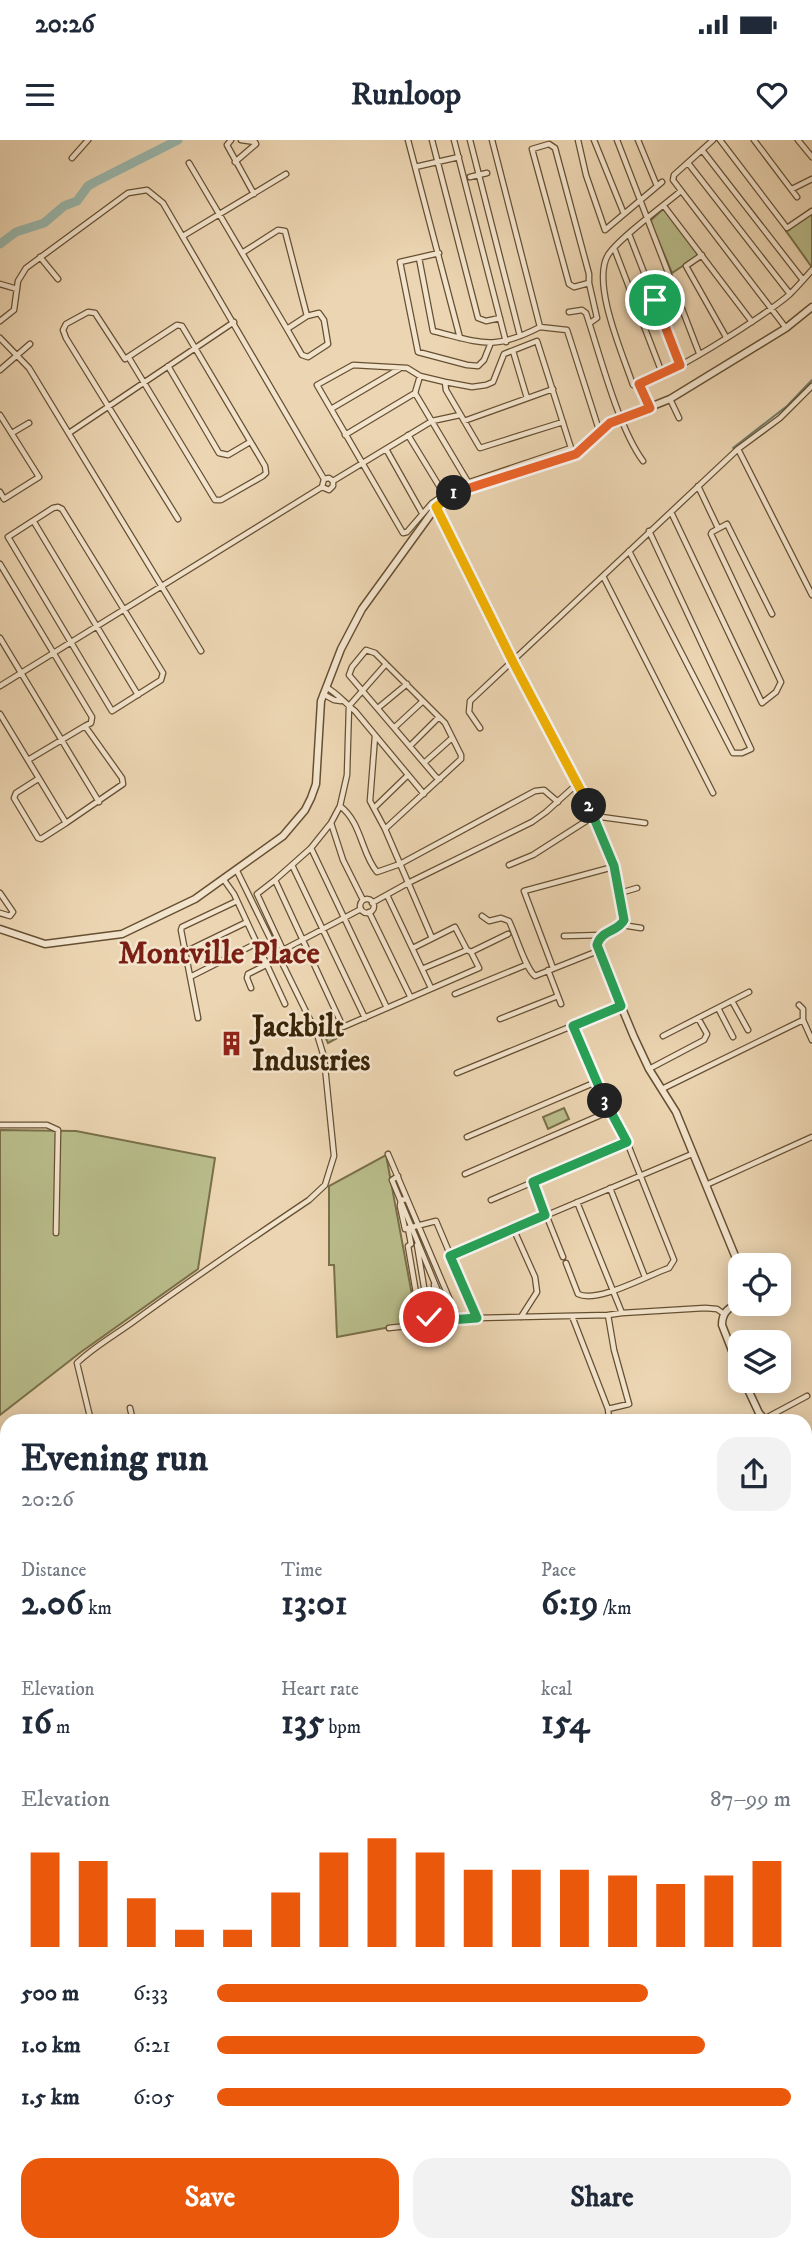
<!DOCTYPE html>
<html lang="en">
<head>
<meta charset="utf-8">
<style>
	body { margin:0; font-family:"IM FELL DW Pica",serif; background:#f2f2f3; color:#1f2937; height:100vh; display:flex; flex-direction:column; font-size:26px; white-space:nowrap }
	* { box-sizing:border-box; margin:0 }
	p { font-size:23px; color:#747a83 }
	.icon { flex:none; width:38px; height:38px; fill:none; stroke:currentColor; stroke-width:2; stroke-linecap:round; stroke-linejoin:round }
	.map { position:relative; flex:1; overflow:hidden }
	.panel { position:absolute; left:0px; top:1274px; width:812px; height:838px; display:flex; flex-direction:column; background:#fff; border-radius:21px 21px 0 0; box-shadow:0 4px 18px #0003 }
	.panel>* { flex:none }
	.fabs { position:absolute; left:728px; top:1113px; display:grid; gap:14px }
	.fabs a { display:grid; place-items:center; width:63px; height:63px; border-radius:14px; background:#fff; box-shadow:0 4px 18px #0003; font-size:35px }
	.pin { position:absolute; display:grid; place-items:center; width:60px; height:60px; color:#fff; margin:-30px; border:4px solid #fff; border-radius:50%; box-shadow:0 2px 7px #0007 }
	.km { position:absolute; width:35px; height:35px; margin:-18px; border-radius:50%; background:#222; color:#fff; font-size:19px; line-height:35px; text-align:center }
	.round { display:grid; place-items:center; flex:none; width:74px; height:74px; border-radius:21px; background:#f2f2f3 }
	.summary { display:flex; align-items:center; justify-content:space-between; height:119px; padding:0 21px }
	h1 { font-size:38px; font-weight:700; line-height:52px }
	.stats { display:grid; grid-template-columns:repeat(3,1fr); gap:10px; height:119px; padding:7px 21px }
	.stats div { display:grid; align-content:center }
	.stats b { font-size:35px; font-weight:700 }
	.stats small { font-size:19px; font-weight:400 }
	.stats p { font-size:19px }
	.chart { height:196px; padding:14px 21px }
	.chart p { display:flex; justify-content:space-between }
	.chart svg { width:100%; height:126px; margin-top:7px; stroke:#ea580c; stroke-width:6 }
	.cta { display:flex; gap:14px; margin-top:auto; padding:14px 21px }
	.cta a { flex:1; height:80px; border-radius:21px; background:#ea580c; color:#fff; font-size:28px; font-weight:700; line-height:80px; text-align:center }
	.cta a+a { background:#f2f2f3; color:#1f2937 }
	ul { padding:0 21px; list-style:none; font-size:23px }
	li { display:grid; grid-template-columns:112px 84px 1fr; align-items:center; height:52px }
	li i { height:18px; border-radius:9px; background:#ea580c }
	.status { display:flex; justify-content:space-between; align-items:center; height:49px; padding:0 35px; background:#fff; direction:ltr }
	.status svg { height:19px; fill:currentColor }
	header { display:flex; justify-content:space-between; align-items:center; height:91px; padding:0 21px; background:#fff; font-size:32px; font-weight:700 }
	.map>svg:first-child { display:block }
	.green { fill:#b9bd8b; stroke:#79704a; stroke-width:2 }
	.lines { fill:none; stroke-linecap:round; stroke-linejoin:round }
	.stream { stroke:#737d6c; stroke-width:2 }
	.river { stroke:#99b8ae; stroke-width:9 }
	.minor-casing { stroke:#665032; stroke-width:7 }
	.tertiary-casing { stroke:#665032; stroke-width:9 }
	.secondary-casing { stroke:#392408; stroke-width:10 }
	.minor { stroke:#f3e4cd; stroke-width:4.5 }
	.tertiary { stroke:#f3e4cd; stroke-width:6 }
	.secondary { stroke:#f3e4cd; stroke-width:7 }
	.split-1-casing { stroke:#fff; stroke-width:14 }
	.split-2-casing { stroke:#fff; stroke-width:14 }
	.split-3-casing { stroke:#fff; stroke-width:14 }
	.split-4-casing { stroke:#fff; stroke-width:14 }
	.split-1 { stroke:#f0652b; stroke-width:9 }
	.split-2 { stroke:#f5b400; stroke-width:9 }
	.split-3 { stroke:#22a559; stroke-width:9 }
	.split-4 { stroke:#22a559; stroke-width:9 }
	.labels { text-anchor:middle; stroke-width:5; stroke-linejoin:round; paint-order:stroke }
	.poi-label { font-size:30px; font-weight:bold; fill:#392408; stroke:#f3e4cd; text-anchor:start }
	.neighbourhood-label { font-size:32px; font-weight:bold; fill:#7a1f14; stroke:#f3e4cd }
</style>
</head>
<body>
<div class="status"><b>20:26</b><svg viewBox="0 0 49 12"><path d="M0 12V9h3v3zM5 12V6h3v6zM10 12V3h3v9zM15 12V0h3v12zM26 1h20v11H26zM47 4h2v5h-2z"/></svg></div>
<header><svg class="icon" aria-label="menu" viewBox="0 0 24 24"><path d="M4 6h16M4 12h16M4 18h16"/></svg>Runloop<svg class="icon" aria-label="heart" viewBox="0 0 24 24"><path d="M12 20l-8-8c-3-5 5-10 8-4 3-6 11-1 8 4z"/></svg></header>
<div class="map">
<svg width="812" height="2112" viewBox="0 0 812 2112">
	<rect width="100%" height="100%" fill="#ecd5b2"/>
	<filter id="stains"><feTurbulence type="fractalNoise" baseFrequency=".00286" numOctaves="4"/><feColorMatrix values="0 0 0 0 .2 0 0 0 0 .09 0 0 0 0 .02 0 0 0 .5 -.17"/></filter>
	<radialGradient id="worn" r=".72"><stop offset=".6" stop-color="#630" stop-opacity="0"/><stop offset="1" stop-color="#630" stop-opacity=".3"/></radialGradient>
	<!-- green -->
	<path class="green" d="M 664,68 L 699,115 L 672,133 L 650,81 Z
		M 812,73 L 812,125 L 811,126 L 786,91 Z
		M 330,877 L 339,897 L 328,903 L 319,883 Z
		M 564,968 L 569,979 L 548,989 L 543,977 Z
		M 0,990 L 76,991 L 215,1018 L 198,1129 L 81,1212 L 0,1275 Z
		M 386,1015 L 417,1182 L 337,1197 L 334,1125 L 329,1125 L 329,1046 Z
		M 7,1379 L 7,1427 L 0,1396 L 0,1380 Z
		M 7,1436 L 7,1529 L 0,1531 L 0,1438 Z"/>
	<g class="lines">
		<!-- stream -->
		<path class="stream" d="M 733,308 L 787,266 L 812,240
			M 413,2105 L 414,2112"/>
		<!-- river -->
		<path class="river" d="M 0,104 L 16,92 L 44,83 L 64,66 L 77,61 L 88,46 L 95,42 L 178,0"/>
		<defs>
			<path id="minor" d="M 231,0 L 227,5 L 254,54
				M 408,0 L 460,198
				M 432,0 L 478,178 L 486,181 L 500,178
				M 454,0 L 506,202
				M 470,0 L 520,196
				M 492,0 L 540,187 L 567,190 L 599,290
				M 578,0 L 586,35 L 605,90 L 662,42
				M 594,0 L 624,74
				M 617,0 L 699,213
				M 638,0 L 657,46
				M 713,0 L 674,35 L 673,40 L 786,188
				M 720,0 L 787,88 L 812,71
				M 754,0 L 797,57
				M 798,0 L 812,17
				M 702,10 L 803,140
				M 72,18 L 88,0
				M 235,22 L 256,4 L 255,2 L 241,0
				M 189,23 L 287,189 L 302,215 L 308,217 L 328,204 L 324,180 L 319,173 L 307,176 L 287,189
				M 688,23 L 790,154
				M 415,27 L 459,17
				M 470,37 L 487,33
				M 792,49 L 812,39
				M 681,51 C 664,65 618,99 608,115 C 591,143 623,215 633,245 C 660,243 768,174 790,154 C 798,146 805,138 812,130
				M 664,66 L 752,182
				M 629,94 L 680,225
				M 183,96 L 286,34
				M 614,108 L 662,233
				M 242,113 L 278,90 L 285,91 L 307,176
				M 439,113 L 400,122 L 418,212 L 467,225 L 478,226 L 484,220 L 490,205
				M 702,115 L 686,126 L 726,197
				M 40,117 L 58,139
				M 419,118 L 433,191 C 482,203 493,211 540,187
				M 589,143 L 574,147 L 569,144 L 532,9 L 549,4 L 555,8 L 589,134 L 589,143 L 597,178 L 590,183
				M 0,144 L 17,149
				M 569,172 L 582,170 L 586,173 C 600,215 618,287 643,321
				M 0,181 L 14,170 L 18,141 L 26,128 L 128,53 L 147,50 L 163,63 L 324,339
				M 0,198 L 29,228 L 201,511
				M 537,201 L 571,308 L 455,347 L 432,363 L 407,392 L 403,393 L 317,245 L 353,225 L 407,228 L 420,236 L 445,242 L 472,247 L 486,245 L 493,242 L 504,214 Z
				M 513,211 L 527,258
				M 129,218 L 215,360 L 221,360 L 263,336 L 266,333 L 265,326 L 182,186 L 177,185 L 125,219 L 95,173 L 88,172 L 66,184 L 63,190 L 66,198 L 178,379
				M 168,226 L 219,313 L 228,315 L 250,302
				M 0,230 L 30,204
				M 445,242 L 446,250 L 480,308 L 563,282
				M 639,244 L 650,268
				M 415,253 L 468,342
				M 670,259 L 679,278
				M 331,269 L 399,229
				M 0,275 L 39,337 L 4,359 L 0,352
				M 464,281 L 553,249
				M 12,293 L 29,283
				M 69,293 L 234,182
				M 345,295 L 415,253 L 420,236
				M 408,295 L 444,354
				M 386,309 L 422,373
				M 738,309 L 812,455
				M 333,341 L 432,281 L 460,275
				M 698,346 L 718,388
				M 58,367 L 62,369 L 163,533 L 161,540 L 112,571 L 8,397 L 53,368 Z
				M 671,372 L 762,563 L 776,552 L 781,542 L 711,394 L 712,392 L 727,384 L 772,474
				M 34,382 L 138,555
				M 629,411 L 733,613 L 742,613 L 751,609 L 649,391
				M 0,424 L 92,577 L 91,583 L 85,586 L 28,620
				M 603,436 L 713,653
				M 0,498 L 99,662
				M 0,546 L 322,347 L 324,339 L 329,338 L 333,341 L 333,346 L 329,350 L 322,347
				M 326,547 C 337,553 345,563 355,571 L 424,654
				M 323,554 L 334,560 L 341,561
				M 378,568 L 407,544
				M 0,574 L 66,683 L 123,644 L 122,638 L 85,586
				M 395,587 L 423,561
				M 480,588 L 469,572 L 470,561 L 738,309 L 780,278 L 812,246
				M 375,596 L 370,661 L 385,689 L 432,798
				M 410,606 L 439,577
				M 424,623 L 452,598
				M 38,639 L 16,653 L 14,658 L 38,698 L 41,699 L 66,683
				M 340,666 C 362,683 361,713 377,732 L 400,724 L 535,651 L 544,650 L 558,662
				M 374,668 L 408,635
				M 331,683 L 311,708 L 275,740 L 343,887 L 479,828 L 471,812
				M 385,689 L 461,619 L 461,615 L 445,583 L 375,513 L 366,510 L 352,527 L 349,535 L 436,637 L 440,639
				M 311,708 L 387,868
				M 292,725 L 365,878
				M 509,725 L 533,715 L 594,676 L 645,683
				M 224,740 L 234,754 L 285,864
				M 275,740 L 257,754 L 283,810 L 361,769
				M 0,753 L 13,772 L 10,776 L 0,773
				M 620,753 L 637,748
				M 387,755 L 431,848
				M360 766a7 7 0 1 1 14 0a7 7 0 1 1-14 0Z
				M 363,760 L 343,720 L 331,683 L 340,666 L 347,635 L 349,566 L 386,524
				M 372,763 L 408,743 L 532,682 L 546,672 L 577,644
				M 369,772 L 410,856
				M 482,776 L 489,781 L 501,778 L 509,781 C 516,795 525,828 535,836 L 598,811
				M 622,785 L 641,788
				M 564,796 L 602,795
				M 413,808 L 455,787 L 467,810
				M 185,812 L 247,782
				M 553,828 L 524,751 L 613,727
				M 422,829 L 467,810 L 471,812 L 508,794
				M 548,830 L 561,864
				M 190,837 L 257,803
				M 251,848 L 247,838 L 248,834 L 268,824
				M 455,854 L 526,825
				M 732,861 L 748,890
				M 799,865 L 803,869 L 803,880 L 812,900
				M 718,868 L 733,897
				M 198,878 L 181,790 L 182,787 L 237,761
				M 500,879 L 558,856
				M 663,896 L 749,852
				M 649,929 L 704,900 L 707,894 L 698,878
				M 457,933 L 621,866
				M 662,949 L 803,880
				M 0,985 L 47,985 L 58,990 L 56,1093
				M 467,997 L 596,942
				M 388,1014 L 458,1179
				M 465,1034 L 610,971
				M 398,1036 L 392,1040 L 450,1180
				M 533,1042 L 563,1117
				M 706,1045 L 812,997
				M 610,1048 L 645,1137
				M 407,1059 L 401,1060 L 400,1066 L 405,1089 L 436,1081 L 477,1178
				M 491,1060 L 627,1002
				M 577,1062 L 622,1173
				M 408,1088 L 411,1104 L 408,1106 L 420,1176 L 448,1174
				M 513,1088 L 535,1137 L 537,1152 L 521,1177
				M 417,1105 L 429,1177
				M 450,1116 L 692,1014
				M 566,1123 L 578,1154 C 597,1164 648,1135 669,1128 L 674,1120 L 627,1002 L 596,942 L 573,886
				M 434,1145 L 439,1176
				M 608,1175 L 614,1210 L 629,1264 L 608,1269
				M 572,1176 L 608,1269 L 609,1279
				M 389,1188 L 477,1178 L 608,1175 L 622,1173 L 705,1168 L 717,1169 L 724,1174
				M 130,1268 L 133,1281
				M 764,1279 L 807,1256
				M 91,1281 L 77,1223 C 96,1205 117,1194 137,1179 C 193,1138 251,1099 309,1060 L 325,1045 L 334,1016 L 324,917 L 317,894 L 237,731
				M 564,1281 L 609,1279 L 613,1281
				M 805,1431 L 812,1444
				M 805,1461 L 812,1457
				M 805,1502 L 812,1497
				M 805,1845 L 812,1843
				M 444,2112 L 444,2105"/>
			<path id="tertiary" d="M 436,367 C 462,420 487,473 515,525 C 554,600 617,696 624,780 C 617,793 597,790 597,808 L 634,897 L 649,929 L 676,972 L 740,1128
				M 0,789 L 45,804 L 122,794 L 195,759 L 283,696 L 305,670 L 311,658 L 316,644 L 321,561 L 341,509 L 362,469 L 436,367 L 459,351 L 576,314 L 610,283 L 670,259 L 786,188 L 812,167
				M 740,1163 C 729,1167 722,1172 722,1185 L 740,1231
				M 744,1241 L 759,1273 L 766,1281
				M 805,1329 L 812,1324
				M 0,1568 L 7,1568"/>
			<path id="secondary" d="M 805,1603 L 812,1599
				M 0,1811 L 7,1814"/>
		</defs>
		<!-- minor casing -->
		<use href="#minor" class="minor-casing"/>
		<!-- tertiary casing -->
		<use href="#tertiary" class="tertiary-casing"/>
		<!-- secondary casing -->
		<use href="#secondary" class="secondary-casing"/>
		<!-- minor -->
		<use href="#minor" class="minor"/>
		<!-- tertiary -->
		<use href="#tertiary" class="tertiary"/>
		<!-- secondary -->
		<use href="#secondary" class="secondary"/>
	</g>
	<g class="lines">
		<defs>
			<path id="split-1" d="M 454,353 L 576,314 L 610,283 L 650,268 L 639,244 L 680,225 L 655,160"/>
			<path id="split-2" d="M 454,353 L 436,367 L 513,522 L 589,666"/>
			<path id="split-3" d="M 589,666 L 614,726 L 624,780 C 618,792 601,790 597,805 L 621,866 L 573,886 L 605,961"/>
			<path id="split-4" d="M 429,1177 L 448,1174 L 450,1180 L 477,1178 L 450,1116 L 545,1075 L 533,1042 L 627,1002 L 605,961"/>
		</defs>
		<!-- split-1 casing -->
		<use href="#split-1" class="split-1-casing"/>
		<!-- split-2 casing -->
		<use href="#split-2" class="split-2-casing"/>
		<!-- split-3 casing -->
		<use href="#split-3" class="split-3-casing"/>
		<!-- split-4 casing -->
		<use href="#split-4" class="split-4-casing"/>
		<!-- split-1 -->
		<use href="#split-1" class="split-1"/>
		<!-- split-2 -->
		<use href="#split-2" class="split-2"/>
		<!-- split-3 -->
		<use href="#split-3" class="split-3"/>
		<!-- split-4 -->
		<use href="#split-4" class="split-4"/>
	</g>
	<!-- icons -->
	<defs>
		<symbol id="building-bare" viewBox="-9 -9 18 18"><path d="M-4-6H4V6H1V3H-1V6H-4ZM-2.5-4.3h1.7v1.8h-1.7ZM.8-4.3h1.7v1.8H.8ZM-2.5-1h1.7V.8h-1.7ZM.8-1h1.7V.8H.8Z" fill="#8f2418" stroke="#f3e4cd" stroke-width="2.5" paint-order="stroke"/></symbol>
	</defs>
	<g fill-rule="evenodd">
		<use href="#building-bare" x="214" y="886" width="35" height="35"/>
	</g>
	<g class="labels">
		<!-- poi labels -->
		<g class="poi-label">
			<text x="252" y="896">Jackbilt<tspan x="252" dy="34">Industries</tspan></text>
		</g>
		<!-- neighbourhood labels -->
		<g class="neighbourhood-label">
			<text x="219" y="823">Montville Place</text>
		</g>
	</g>
	<rect width="100%" height="100%" filter="url(#stains)"/>
	<rect width="100%" height="100%" fill="url(#worn)"/>
</svg>
<div class="fabs">
<a><svg class="icon" aria-label="locate" viewBox="0 0 24 24"><circle cx="12" cy="12" r="6"/><path d="M12 2v4M12 18v4M2 12h4M18 12h4"/></svg></a>
<a><svg class="icon" aria-label="layers" viewBox="0 0 24 24"><path d="M12 4l9 5-9 5-9-5zM3 14l9 5 9-5"/></svg></a>
</div>
<div class="pin" style="left:655px;top:160px;background:#1e9e55"><svg class="icon" aria-label="arrive" viewBox="0 0 24 24"><path d="M6 21V4h12l-3 4 3 4H6"/></svg></div>
<div class="pin" style="left:429px;top:1177px;background:#d93025"><svg class="icon" aria-label="check" viewBox="0 0 24 24"><path d="M5 12l5 5 9-10"/></svg></div>
<b class="km" style="left:454px;top:353px">1</b>
<b class="km" style="left:589px;top:666px">2</b>
<b class="km" style="left:605px;top:961px">3</b>
<section class="panel">
<div class="summary"><div><h1>Evening run</h1><p>20:26</p></div><a class="round"><svg class="icon" aria-label="share" viewBox="0 0 24 24"><path d="M12 15V3M7 8l5-5 5 5M5 13v7h14v-7"/></svg></a></div>
<div class="stats">
<div><p>Distance</p><b>2.06<small> km</small></b></div>
<div><p>Time</p><b>13:01</b></div>
<div><p>Pace</p><b>6:19<small> /km</small></b></div>
</div>
<div class="stats">
<div><p>Elevation</p><b>16<small> m</small></b></div>
<div><p>Heart rate</p><b>135<small> bpm</small></b></div>
<div><p>kcal</p><b>154</b></div>
</div>
<div class="chart"><p><span>Elevation</span>87–99 m</p>
<svg viewBox="0 0 160 44" preserveAspectRatio="none"><path d="M5 44V11M15 44V14M25 44V27M35 44V38M45 44V38M55 44V25M65 44V11M75 44V6M85 44V11M95 44V17M105 44V17M115 44V17M125 44V19M135 44V22M145 44V19M155 44V14"/></svg>
</div>
<ul>
<li><b>500 m</b>6:33<i style="width:75%"></i></li>
<li><b>1.0 km</b>6:21<i style="width:85%"></i></li>
<li><b>1.5 km</b>6:05<i style="width:100%"></i></li>
</ul>
<div class="cta"><a>Save</a><a>Share</a></div>
</section>
</div>
</body>
</html>
